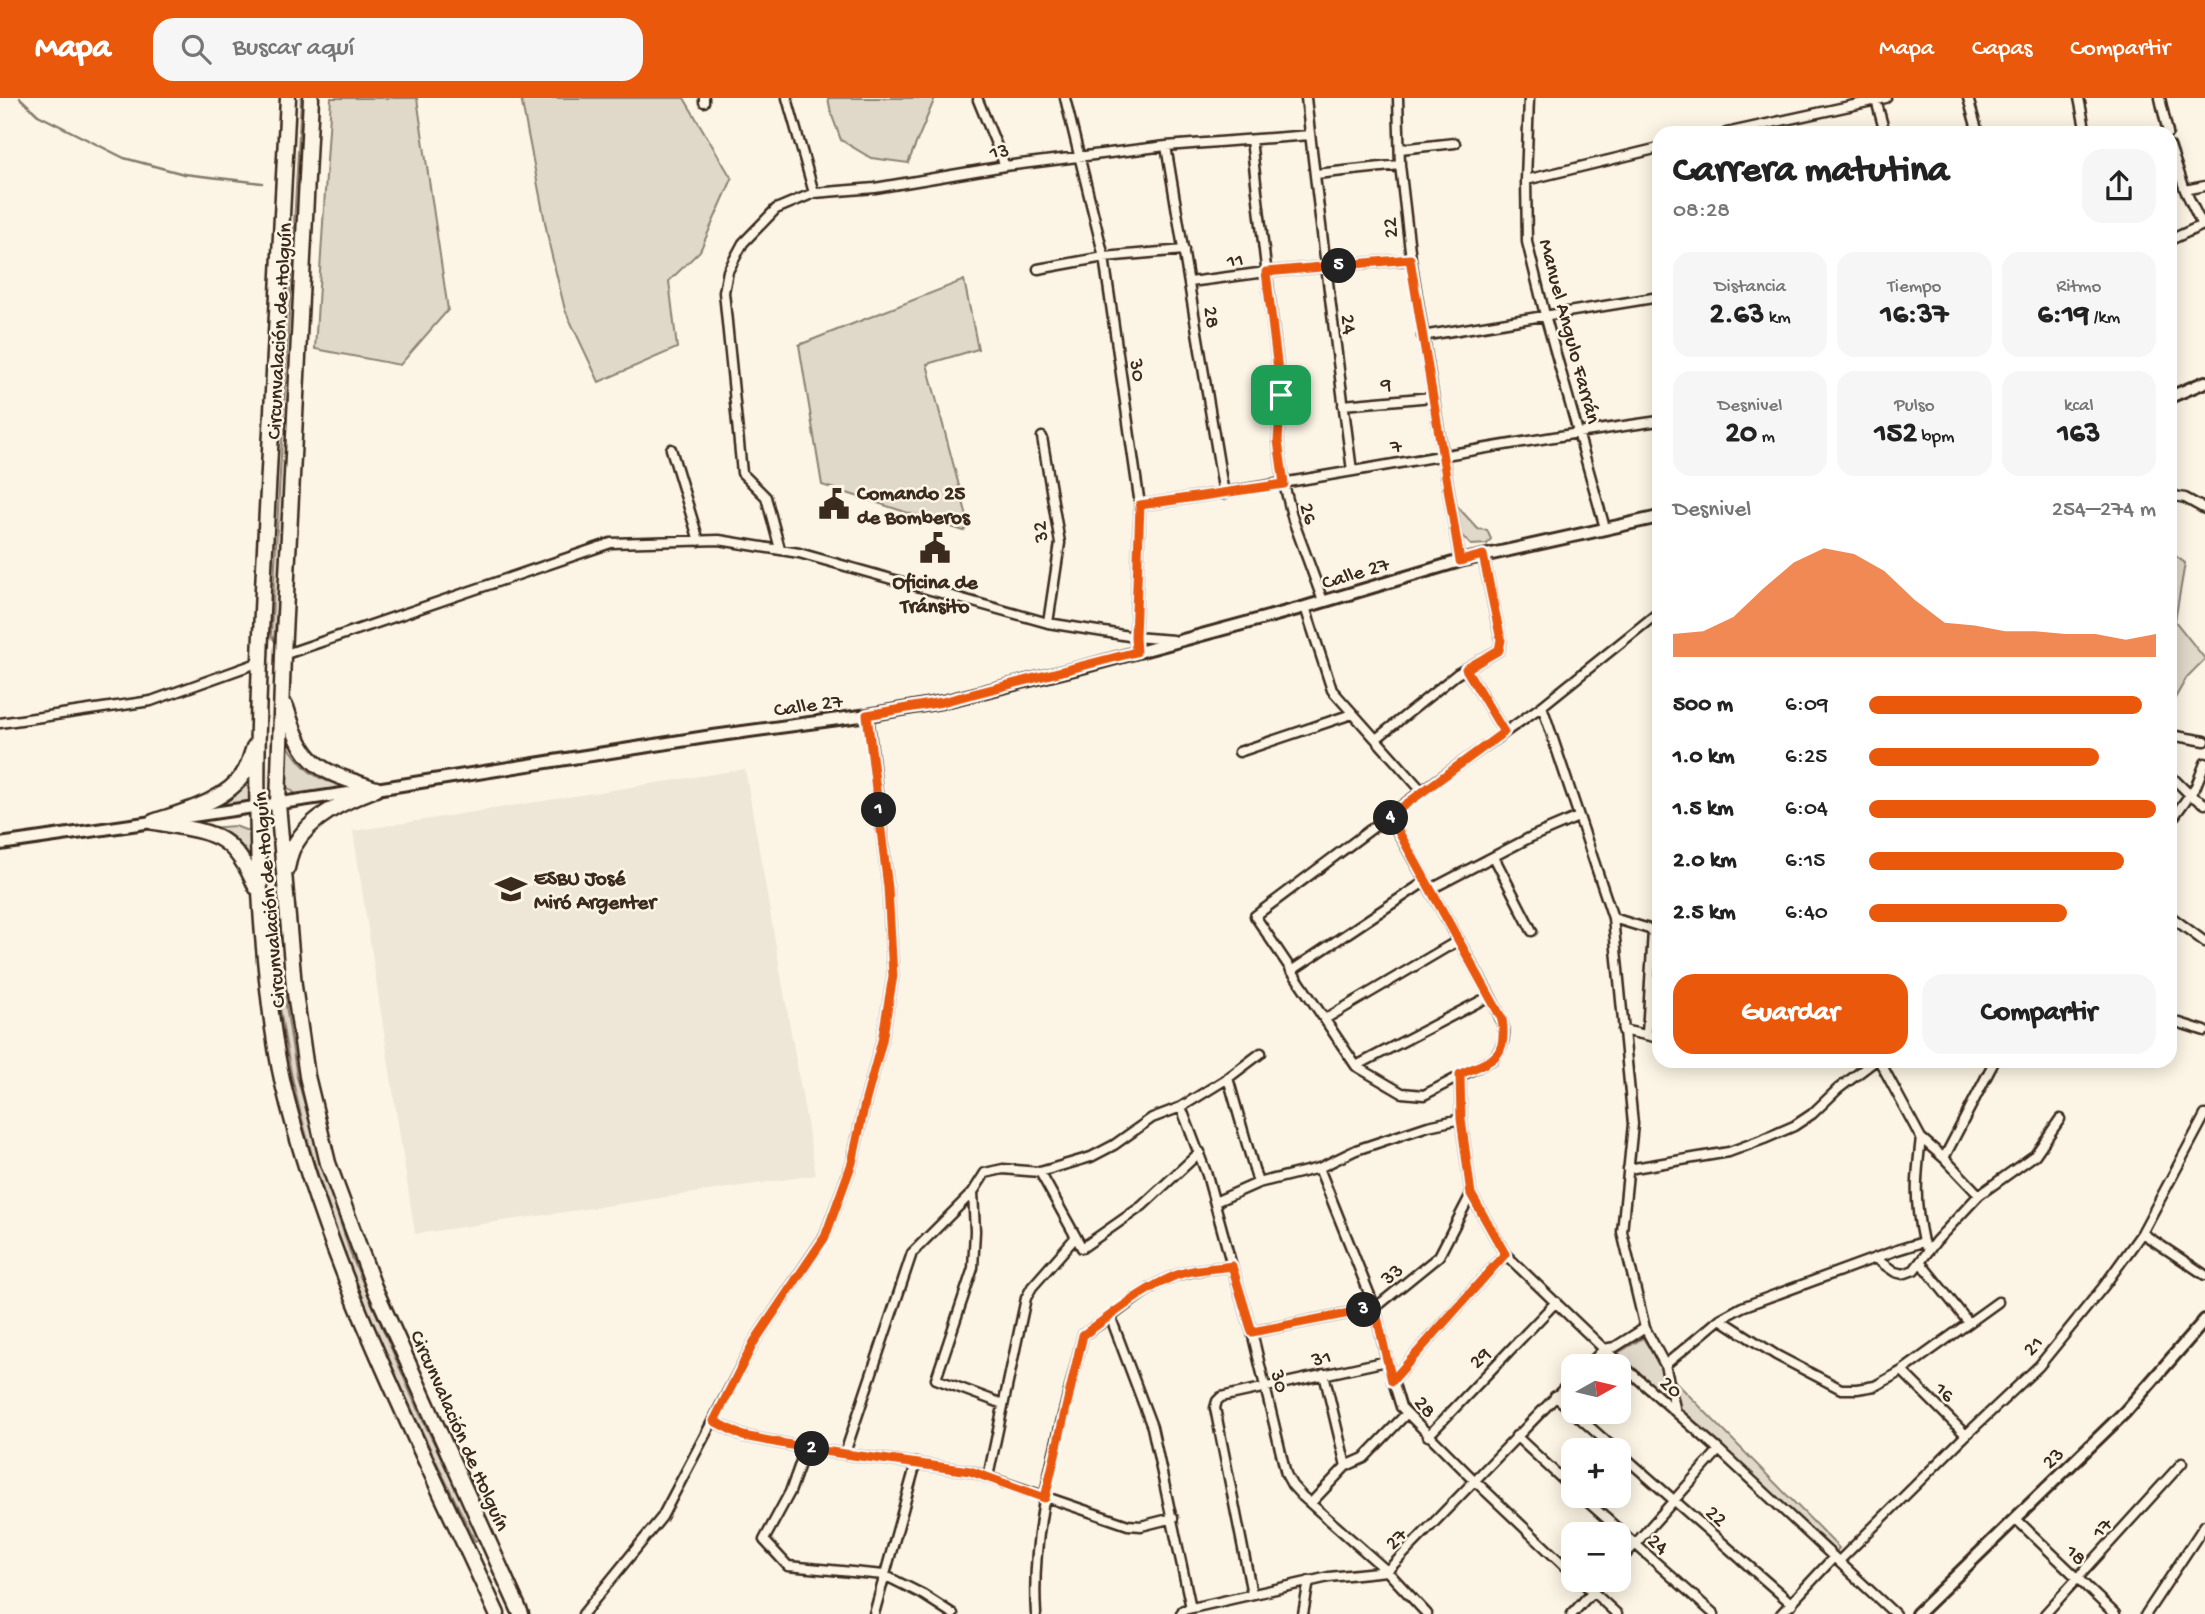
<!DOCTYPE html>
<html lang="es">
<head>
<meta charset="utf-8">
<style>
	body { margin:0; font-family:"Gochi Hand",sans-serif; background:#f6f6f6; color:#222; height:100vh; display:flex; flex-direction:column; font-size:26px; white-space:nowrap }
	* { box-sizing:border-box; margin:0 }
	p { font-size:23px; color:#767676 }
	.icon { flex:none; width:38px; height:38px; fill:none; stroke:currentColor; stroke-width:2; stroke-linecap:round; stroke-linejoin:round }
	.map { position:relative; flex:1; overflow:hidden }
	.sheet { position:absolute; left:1652px; top:28px; width:525px; height:942px; display:flex; flex-direction:column; background:#fff; border-radius:21px; box-shadow:0 4px 18px #0003 }
	.sheet>* { flex:none }
	.needle { width:46px; rotate:82deg }
	.tools { position:absolute; left:1561px; top:1256px; display:grid; gap:14px }
	.tools a { display:grid; place-items:center; width:70px; height:70px; border-radius:14px; background:#fff; box-shadow:0 4px 18px #0003; font-size:35px }
	.pin { position:absolute; display:grid; place-items:center; width:60px; height:60px; color:#fff; margin:-30px; border-radius:14px; box-shadow:0 4px 10px #0006 }
	.km { position:absolute; width:35px; height:35px; margin:-18px; border-radius:50%; background:#222; color:#fff; font-size:19px; line-height:35px; text-align:center }
	.round { display:grid; place-items:center; flex:none; width:74px; height:74px; border-radius:21px; background:#f6f6f6 }
	.headline { display:flex; align-items:center; justify-content:space-between; height:119px; padding:0 21px }
	h1 { font-size:38px; font-weight:800; line-height:52px }
	.stats { display:grid; grid-template-columns:repeat(3,1fr); gap:10px; height:119px; padding:7px 21px }
	.stats div { display:grid; align-content:center; border-radius:18px; background:#f6f6f6; text-align:center }
	.stats b { font-size:30px; font-weight:800 }
	.stats small { font-size:19px; font-weight:400 }
	.stats p { font-size:19px }
	.chart { height:196px; padding:14px 21px }
	.chart p { display:flex; justify-content:space-between }
	.chart svg { width:100%; height:126px; margin-top:7px; fill:#ea580c; opacity:.7 }
	.primary-button { display:flex; gap:14px; margin-top:auto; padding:14px 21px }
	.primary-button a { flex:1; height:80px; border-radius:21px; background:#ea580c; color:#fff; font-size:28px; font-weight:800; line-height:80px; text-align:center }
	.primary-button a+a { background:#f6f6f6; color:#222 }
	ul { padding:0 21px; list-style:none; font-size:23px }
	li { display:grid; grid-template-columns:112px 84px 1fr; align-items:center; height:52px }
	li i { height:18px; border-radius:9px; background:#ea580c }
	header { display:flex; align-items:center; gap:42px; box-sizing:border-box; height:98px; padding:0 35px; background:#ea580c; color:#fff }
	header strong { font-size:33px }
	nav { display:flex; gap:38px; margin-inline-start:auto; font-size:24px }
	.search { width:490px; height:63px; background:#f6f6f6; display:flex; align-items:center; gap:18px; box-sizing:border-box; padding:0 24px; border-radius:21px; color:#767676; font-size:26px }
	.map>svg:first-child { display:block }
	.built { fill:#eee6d6 }
	.green { fill:#e0d8c8; stroke:#8e8173; stroke-width:2 }
	.lines { fill:none; stroke-linecap:round; stroke-linejoin:round }
	.stream { stroke:#85796b; stroke-width:2.5 }
	.street-casing { stroke:#3b2a1e; stroke-width:13 }
	.secondary-casing { stroke:#3b2a1e; stroke-width:16 }
	.highway-casing { stroke:#3b2a1e; stroke-width:19 }
	.street { stroke:#fcf5e5; stroke-width:8 }
	.secondary { stroke:#fcf5e5; stroke-width:10 }
	.highway { stroke:#fcf5e5; stroke-width:14 }
	.route-casing { stroke:#fff; stroke-width:14 }
	.route { stroke:#ea580c; stroke-width:9 }
	.labels { text-anchor:middle; stroke-width:5; stroke-linejoin:round; paint-order:stroke }
	.street-label { font-size:21px; fill:#3b2a1e; stroke:#fcf5e5 }
	.poi-label { font-size:21px; font-weight:bold; fill:#3b2a1e; stroke:#fcf5e5; text-anchor:start }
</style>
</head>
<body>
<header>
<strong>Mapa</strong>
<div class="search"><svg class="icon" aria-label="search" viewBox="0 0 24 24"><circle cx="10" cy="10" r="6"/><path d="M15 15l6 6"/></svg>Buscar aquí</div>
<nav><a>Mapa</a><a>Capas</a><a>Compartir</a></nav>
</header>
<div class="map">
<svg width="2205" height="1516" viewBox="0 0 2205 1516">
	<rect width="100%" height="100%" fill="#fcf5e5"/>
	<filter id="ink" filterUnits="userSpaceOnUse"><feTurbulence type="fractalNoise" baseFrequency=".0143" numOctaves="2"/><feDisplacementMap in="SourceGraphic" scale="14" xChannelSelector="R" yChannelSelector="G"/><feConvolveMatrix kernelMatrix="1 2 1 2 8 2 1 2 1" color-interpolation-filters="sRGB"/></filter>
	<g filter="url(#ink)">
		<!-- built -->
		<path class="built" d="M 745,671 L 816,1077 L 415,1136 L 353,733 Z"/>
		<!-- green -->
		<path class="green" d="M 301,0 L 308,0 L 285,425 L 274,542 L 271,537 C 281,358 291,179 301,0 Z
			M 331,0 L 417,0 L 448,212 L 400,267 L 315,251 Z
			M 521,0 L 684,0 L 732,81 L 700,153 L 669,183 L 677,250 L 599,284 L 565,212 L 550,150 Z
			M 828,0 L 935,0 L 908,65 L 871,60 L 841,42 L 831,15 Z
			M 964,182 L 978,251 L 927,266 L 969,426 L 964,433 L 822,387 L 799,247 Z
			M 1457,408 L 1478,431 L 1487,432 L 1491,441 L 1487,446 L 1471,447 L 1461,437 L 1454,409 Z
			M 2170,454 L 2185,465 L 2175,523 L 2205,561 L 2187,579 L 2174,602 L 2170,602 Z
			M 285,643 C 303,672 315,683 350,689 L 297,697 L 282,685 Z
			M 254,664 L 250,705 L 214,709 L 231,695 Z
			M 235,728 L 253,735 L 257,781 L 207,730 Z
			M 272,856 L 278,856 L 297,979 L 324,1075 L 351,1157 L 417,1310 L 480,1440 L 475,1443 C 403,1297 330,1147 294,988 C 284,945 279,900 272,856 Z
			M 1643,1240 L 1661,1269 L 1839,1450 L 1836,1454 L 1618,1255 Z"/>
		<g class="lines">
			<!-- stream -->
			<path class="stream" d="M 20,0 L 38,17 L 124,60 L 184,76 L 262,85"/>
			<defs>
				<path id="street" d="M 704,0 L 704,4
					M 787,0 L 814,95
					M 1065,0 L 1104,159 L 1140,407 L 1135,539 L 1136,554
					M 1306,0 C 1320,125 1336,249 1352,373
					M 1398,0 L 1400,67 L 1411,161 L 1460,463
					M 1529,0 L 1526,82 L 1527,144 L 1545,217 L 1605,430
					M 1968,0 L 1978,35
					M 2079,0 L 2086,35
					M 2160,0 L 2168,35
					M 978,2 L 1005,68
					M 1876,2 L 1885,35
					M 1726,35 L 1886,0
					M 1251,42 L 1281,297 L 1278,343 L 1284,386 L 1293,422 L 1323,503
					M 1166,48 L 1224,396
					M 2170,48 L 2185,92 L 2202,127
					M 1400,51 L 1455,45
					M 1316,76 L 1400,67
					M 1526,82 L 1659,50
					M 2185,92 L 2205,88
					M 2170,142 L 2205,126
					M 1038,171 L 1104,159 L 1184,152
					M 1190,184 L 1266,174 L 1411,161
					M 1422,238 L 1659,199
					M 1343,307 L 1432,299
					M 1042,339 L 1060,445 L 1048,525
					M 671,351 L 699,443
					M 2170,397 L 2185,400 L 2205,411
					M 1140,407 C 1314,383 1485,347 1659,323
					M 780,451 L 766,399 L 742,375 L 724,194 L 728,173 L 743,145 L 776,111 L 814,95 L 875,90 L 1005,68 L 1166,48 L 1310,37
					M 1305,509 L 1332,592 L 1422,693
					M 283,557 L 611,445 L 719,442 L 799,455 L 1048,525 L 1135,539 L 1173,542
					M 1466,571 L 1504,634
					M 1542,608 L 1613,820 L 1633,1026 L 1622,1134 L 1645,1230 L 1665,1267 L 1676,1314
					M 0,625 L 151,603 L 260,564
					M 2170,637 L 2205,643
					M 1376,641 L 1457,576 L 1499,552 L 1501,543 L 1483,457
					M 1239,654 L 1352,616
					M 2170,677 L 2190,697 L 2205,706
					M 1389,718 L 1490,898 C 1502,922 1513,938 1493,961 L 1424,997 L 1402,995 L 1356,968 L 1255,818 L 1422,693 L 1542,608 L 1659,514
					M 2170,724 L 2196,688 L 2205,665
					M 1494,759 L 1532,833
					M 1431,791 L 1531,739 L 1578,719
					M 2170,818 L 2205,844
					M 1613,820 L 1659,834
					M 1291,873 L 1426,783
					M 1325,921 L 1459,842
					M 2170,922 L 2205,933
					M 1623,932 L 1659,940
					M 1647,936 L 1653,832
					M 1879,962 L 1921,1040 L 1944,1060 L 1979,1097
					M 1356,968 L 1490,898
					M 1460,977 L 1461,1021 L 1471,1096 L 1505,1156 L 1604,1251 L 1719,1352 L 1895,1516
					M 1228,980 L 1258,1085
					M 1181,1009 L 1207,1077 L 1232,1168 L 1252,1234 L 1286,1376 L 1292,1387 L 1302,1398 L 1387,1473 L 1427,1516
					M 1921,1040 C 1916,1081 1914,1103 1923,1144 L 1925,1147
					M 1944,1060 L 1995,962
					M 1319,1070 L 1375,1210 L 1387,1263 L 1401,1309 L 1474,1382 L 1573,1476
					M 1628,1071 L 1729,1054 L 1764,1041 L 1794,1028 L 1812,1016 L 1838,991 L 1876,962
					M 1040,1074 L 1082,1150 L 1142,1108 L 1200,1054
					M 973,1094 L 975,1133 L 973,1170 L 936,1281 L 1003,1306
					M 1215,1104 L 1258,1085 L 1319,1070 L 1356,1052 L 1428,1028 L 1461,1021
					M 2142,1135 L 2205,1177
					M 1876,1161 L 1895,1174 L 1903,1176 L 1914,1172 L 1936,1143 L 1979,1097 L 2035,1057 L 2060,1021
					M 1920,1164 L 1969,1225
					M 1720,1221 L 1776,1257 L 1841,1291 L 1857,1291 L 1875,1288 L 1902,1273 L 1998,1204
					M 1252,1234 L 1375,1210 L 1439,1158 L 1471,1096
					M 1665,1267 L 1720,1221 L 1742,1209 L 1897,1152 L 1923,1144
					M 1586,1269 L 1604,1251 L 1615,1249 L 1645,1230
					M 1902,1273 L 1966,1337
					M 1324,1276 L 1346,1368
					M 1392,1283 L 1505,1156
					M 1555,1298 L 1617,1353
					M 714,1323 L 743,1338 L 823,1353 L 970,1373 L 1128,1427 L 1141,1428 L 1173,1420
					M 1428,1338 L 1556,1204
					M 1516,1338 L 1573,1391
					M 806,1349 L 790,1394 L 764,1442 L 788,1468 L 884,1477 L 922,1496 L 953,1516
					M 1619,1354 L 1792,1506
					M 845,1355 L 912,1155 L 973,1094 L 985,1075 L 1003,1071 L 1040,1074 L 1091,1059 L 1114,1047 L 1152,1020 L 1181,1009 L 1228,980 L 1261,955
					M 988,1379 L 1026,1200 L 1032,1189 L 1075,1140
					M 1581,1398 L 1714,1516
					M 1311,1405 L 1346,1368 L 1364,1360 L 1407,1315
					M 2016,1421 L 2115,1516
					M 1839,1463 L 1966,1337 L 2039,1268 L 2104,1188 L 2142,1135 L 2205,1017
					M 1619,1464 L 1719,1352
					M 1580,1482 L 1617,1516
					M 1252,1496 L 1215,1310 L 1217,1303 L 1221,1299 L 1387,1263
					M 1191,1510 L 1152,1329 L 1112,1223 L 1113,1217 C 1132,1203 1150,1188 1172,1179 C 1191,1171 1212,1171 1232,1168
					M 583,1516 L 662,1419 L 754,1244 L 825,1138 L 852,1065 L 865,1005 L 882,943 L 893,878 L 888,790 L 868,617
					M 874,1516 L 916,1365
					M 1036,1516 C 1030,1421 1062,1328 1083,1237 L 1113,1217
					M 1181,1516 L 1183,1512 L 1329,1479 L 1387,1473 L 1573,1281
					M 1303,1516 L 1309,1483
					M 1572,1516 L 1603,1482
					M 1781,1516 L 1834,1459
					M 2045,1516 L 2182,1365
					M 2146,1516 L 2205,1427"/>
				<path id="secondary" d="M 2170,299 L 2205,284
					M 179,720 L 376,691 L 706,639 L 868,617 L 942,604 L 1083,569 L 1305,509 L 1460,463 L 1659,419
					M 0,746 L 159,723
					M 1917,1516 L 2125,1314 L 2205,1222"/>
				<path id="highway" d="M 288,0 C 280,157 272,313 264,470 C 258,593 253,716 263,838 C 267,887 272,938 283,986 C 328,1172 418,1343 497,1516
					M 311,0 L 283,557 L 278,706 L 294,888 L 307,978 L 328,1065 L 374,1189 L 521,1516
					M 286,609 C 305,671 319,672 376,691
					M 153,724 C 182,714 227,703 244,675 C 249,667 251,657 254,649
					M 154,724 C 210,735 231,731 256,789
					M 287,770 C 289,763 290,754 294,748 C 311,718 345,703 376,691"/>
			</defs>
			<!-- street casing -->
			<use href="#street" class="street-casing"/>
			<!-- secondary casing -->
			<use href="#secondary" class="secondary-casing"/>
			<!-- highway casing -->
			<use href="#highway" class="highway-casing"/>
			<!-- street -->
			<use href="#street" class="street"/>
			<!-- secondary -->
			<use href="#secondary" class="secondary"/>
			<!-- highway -->
			<use href="#highway" class="highway"/>
		</g>
	</g>
	<g class="lines" filter="url(#ink)">
		<defs>
			<path id="route" d="M 1410,161 L 1460,463 L 1483,457 L 1501,542 L 1499,552 L 1466,571 L 1504,634 L 1390,718 L 1502,921 C 1508,961 1492,962 1460,976 L 1461,1021 L 1471,1096 L 1505,1156 L 1392,1283 L 1375,1210 L 1252,1234 L 1232,1168 C 1212,1171 1190,1171 1172,1179 C 1140,1193 1112,1217 1083,1237 L 1045,1400 L 970,1373 L 823,1353 L 743,1338 L 714,1323 L 754,1244 L 825,1139 L 852,1065 L 865,1005 L 882,943 L 893,878 L 888,790 L 867,617 L 942,604 L 1136,554 L 1135,539 L 1140,407 L 1284,386 L 1278,343 L 1281,297 L 1266,174 Z"/>
		</defs>
		<!-- route casing -->
		<use href="#route" class="route-casing"/>
		<!-- route -->
		<use href="#route" class="route"/>
	</g>
	<!-- icons -->
	<defs>
		<symbol id="civic-bare" viewBox="-9 -9 18 18"><path d="M-.6-6.5H3V-4.5H.6V-3L4-1V1h2V6H-6V1h2V-1L-.6-3ZM-1.2 2.5V6h2.4V2.5Z" fill="#3b2a1e" stroke="#fcf5e5" stroke-width="2.5" paint-order="stroke"/></symbol>
		<symbol id="school-bare" viewBox="-9 -9 18 18"><path d="M0-5L7-2L0 1L-7-2ZM-4 1L0 2.5L4 1V4Q0 6-4 4Z" fill="#3b2a1e" stroke="#fcf5e5" stroke-width="2.5" paint-order="stroke"/></symbol>
	</defs>
	<g fill-rule="evenodd">
		<use href="#civic-bare" x="812" y="384" width="44" height="44"/>
		<use href="#civic-bare" x="913" y="428" width="44" height="44"/>
		<use href="#school-bare" x="489" y="769" width="44" height="44"/>
	</g>
	<g class="labels">
		<!-- street labels -->
		<g class="street-label">
			<text transform="translate(999 52) rotate(-9)" y="7">13</text>
			<text transform="translate(1389 130) rotate(-96)" y="7">22</text>
			<text transform="translate(1235 161) rotate(-7)" y="7">11</text>
			<text transform="translate(1213 219) rotate(81)" y="7">28</text>
			<text transform="translate(1350 226) rotate(82)" y="7">24</text>
			<text transform="translate(278 233) rotate(-87)" y="7">Circunvalación de Holguín</text>
			<text transform="translate(1571 233) rotate(75)" y="7">Manuel Angulo Farrán</text>
			<text transform="translate(1139 272) rotate(82)" y="7">30</text>
			<text transform="translate(1386 285) rotate(-5)" y="7">9</text>
			<text transform="translate(1396 347) rotate(-10)" y="7">7</text>
			<text transform="translate(1310 415) rotate(73)" y="7">26</text>
			<text transform="translate(1039 434) rotate(-97)" y="7">32</text>
			<text transform="translate(1355 474) rotate(-17)" y="7">Calle 27</text>
			<text transform="translate(808 606) rotate(-8)" y="7">Calle 27</text>
			<text transform="translate(268 802) rotate(-95)" y="7">Circunvalación de Holguín</text>
			<text transform="translate(1391 1175) rotate(-39)" y="7">33</text>
			<text transform="translate(2032 1247) rotate(-49)" y="7">21</text>
			<text transform="translate(1321 1259) rotate(-12)" y="7">31</text>
			<text transform="translate(1479 1259) rotate(-46)" y="7">29</text>
			<text transform="translate(1281 1283) rotate(77)" y="7">30</text>
			<text transform="translate(1672 1288) rotate(41)" y="7">20</text>
			<text transform="translate(1946 1293) rotate(45)" y="7">16</text>
			<text transform="translate(1426 1308) rotate(50)" y="7">28</text>
			<text transform="translate(461 1332) rotate(66)" y="7">Circunvalación de Holguín</text>
			<text transform="translate(2052 1359) rotate(-45)" y="7">23</text>
			<text transform="translate(1717 1417) rotate(41)" y="7">22</text>
			<text transform="translate(2101 1429) rotate(-48)" y="7">17</text>
			<text transform="translate(1395 1440) rotate(-46)" y="7">27</text>
			<text transform="translate(1659 1445) rotate(41)" y="7">24</text>
			<text transform="translate(2077 1456) rotate(44)" y="7">18</text>
		</g>
		<!-- poi labels -->
		<g class="poi-label">
			<text x="857" y="401">Comando 25<tspan x="857" dy="24">de Bomberos</tspan></text>
			<text x="935" y="490" text-anchor="middle">Oficina de<tspan x="935" dy="24">Tránsito</tspan></text>
			<text x="534" y="786">ESBU José<tspan x="534" dy="24">Miró Argenter</tspan></text>
		</g>
	</g>
</svg>
<div class="tools">
<a><svg class="needle" viewBox="-14 -14 28 28"><path d="M0-13l5 13h-10z" fill="#e53935"/><path d="M0 13l5-13h-10z" fill="#767676"/></svg></a>
<a>+</a>
<a>−</a>
</div>
<div class="pin" style="left:1281px;top:297px;background:#1e9e55"><svg class="icon" aria-label="arrive" viewBox="0 0 24 24"><path d="M6 21V4h12l-3 4 3 4H6"/></svg></div>
<b class="km" style="left:879px;top:712px">1</b>
<b class="km" style="left:812px;top:1351px">2</b>
<b class="km" style="left:1364px;top:1212px">3</b>
<b class="km" style="left:1391px;top:720px">4</b>
<b class="km" style="left:1339px;top:168px">5</b>
<section class="sheet">
<div class="headline"><div><h1>Carrera matutina</h1><p>08:28</p></div><a class="round"><svg class="icon" aria-label="share" viewBox="0 0 24 24"><path d="M12 15V3M7 8l5-5 5 5M5 13v7h14v-7"/></svg></a></div>
<div class="stats">
<div><p>Distancia</p><b>2.63<small> km</small></b></div>
<div><p>Tiempo</p><b>16:37</b></div>
<div><p>Ritmo</p><b>6:19<small> /km</small></b></div>
</div>
<div class="stats">
<div><p>Desnivel</p><b>20<small> m</small></b></div>
<div><p>Pulso</p><b>152<small> bpm</small></b></div>
<div><p>kcal</p><b>163</b></div>
</div>
<div class="chart"><p><span>Desnivel</span>254–274 m</p>
<svg viewBox="0 0 160 44" preserveAspectRatio="none"><path d="M0 44V36L10 35L20 30L30 20L40 11L50 6L60 8L70 14L80 24L90 32L100 33L110 35L120 35L130 36L140 36L150 38L160 36V44z"/></svg>
</div>
<ul>
<li><b>500 m</b>6:09<i style="width:95%"></i></li>
<li><b>1.0 km</b>6:25<i style="width:80%"></i></li>
<li><b>1.5 km</b>6:04<i style="width:100%"></i></li>
<li><b>2.0 km</b>6:15<i style="width:89%"></i></li>
<li><b>2.5 km</b>6:40<i style="width:69%"></i></li>
</ul>
<div class="primary-button"><a>Guardar</a><a>Compartir</a></div>
</section>
</div>
</body>
</html>
